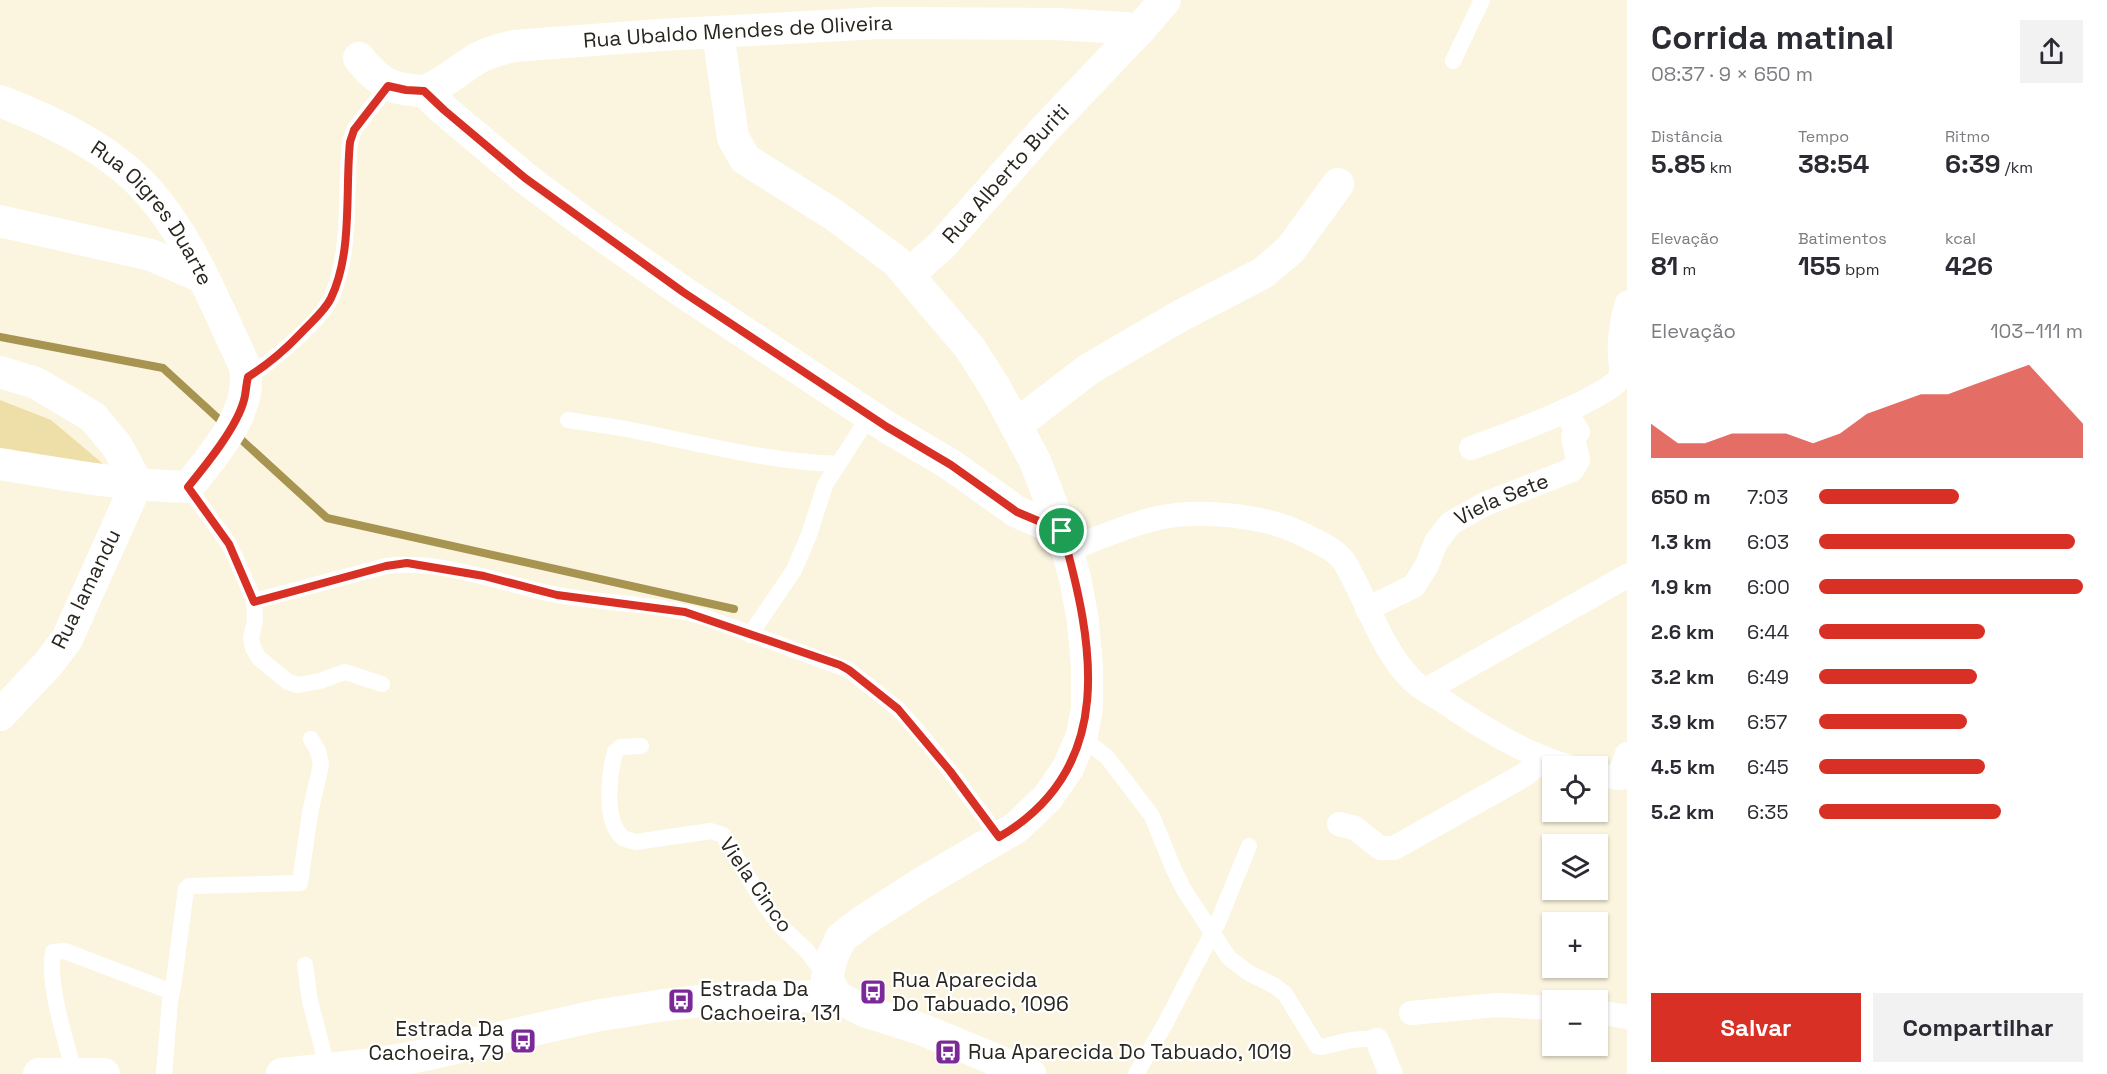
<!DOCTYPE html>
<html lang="pt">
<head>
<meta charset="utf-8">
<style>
	body { margin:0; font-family:"Space Grotesk",sans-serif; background:#f2f2f3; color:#2b2b33; height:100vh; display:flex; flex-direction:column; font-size:22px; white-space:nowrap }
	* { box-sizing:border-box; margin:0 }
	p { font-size:20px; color:#7c7c81 }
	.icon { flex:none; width:33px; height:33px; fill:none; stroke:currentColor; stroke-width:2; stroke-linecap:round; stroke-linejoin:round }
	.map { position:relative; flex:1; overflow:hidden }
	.details { display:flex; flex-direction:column; background:#fff; width:480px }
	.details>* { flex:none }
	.fabs { position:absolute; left:1542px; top:756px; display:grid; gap:12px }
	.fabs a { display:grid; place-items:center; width:66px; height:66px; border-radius:0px; background:#fff; box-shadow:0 2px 4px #0004; font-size:30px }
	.pin { position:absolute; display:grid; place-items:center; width:51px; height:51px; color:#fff; margin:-26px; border:3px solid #fff; border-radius:50%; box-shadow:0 2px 6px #0007 }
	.round { display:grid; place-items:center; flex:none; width:63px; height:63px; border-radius:0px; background:#f2f2f3 }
	.overview { display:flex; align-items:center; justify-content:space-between; height:102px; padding:0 24px }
	h1 { font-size:33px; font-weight:700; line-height:45px }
	.figures { display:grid; grid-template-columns:repeat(3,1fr); gap:9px; height:102px; padding:6px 24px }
	.figures div { display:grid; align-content:center }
	.figures b { font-size:26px; font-weight:700 }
	.figures small { font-size:16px; font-weight:400 }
	.figures p { font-size:16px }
	.chart { height:168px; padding:12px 24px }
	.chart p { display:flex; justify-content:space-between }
	.chart svg { width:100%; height:108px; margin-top:6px; fill:#d93025; opacity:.7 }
	.cta { display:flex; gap:12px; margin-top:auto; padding:12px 24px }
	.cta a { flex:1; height:69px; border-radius:0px; background:#d93025; color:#fff; font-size:24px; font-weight:700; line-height:69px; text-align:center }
	.cta a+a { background:#f2f2f3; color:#2b2b33 }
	ul { padding:0 24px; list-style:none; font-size:20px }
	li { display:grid; grid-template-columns:96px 72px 1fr; align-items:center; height:45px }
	li i { height:15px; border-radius:8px; background:#d93025 }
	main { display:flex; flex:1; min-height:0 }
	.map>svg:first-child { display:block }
	.green { fill:#eedfa8 }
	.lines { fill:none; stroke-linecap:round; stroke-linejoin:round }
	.stream { stroke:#a79450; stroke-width:8 }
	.service { stroke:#fff; stroke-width:16 }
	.pedestrian { stroke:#fff; stroke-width:24 }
	.minor { stroke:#fff; stroke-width:32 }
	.route-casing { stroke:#fff; stroke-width:12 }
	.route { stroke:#d93025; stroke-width:8 }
	.labels { text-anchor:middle; stroke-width:4.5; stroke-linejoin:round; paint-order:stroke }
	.street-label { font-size:21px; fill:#29261f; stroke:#fff }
	.poi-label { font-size:21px; fill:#29261f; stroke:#fff; text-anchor:start }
</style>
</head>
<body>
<main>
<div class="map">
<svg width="1627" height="1074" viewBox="0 0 1627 1074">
	<rect width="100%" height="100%" fill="#fbf5e0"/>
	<!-- green -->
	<path class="green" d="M 0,400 L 51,420 L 108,468 L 0,452 Z"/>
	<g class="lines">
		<!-- stream -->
		<path class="stream" d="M 0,337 L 163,368 L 327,518 L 734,609"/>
		<!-- service -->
		<path class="service" d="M 1453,61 L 1482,0
			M 247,377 C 270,363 320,322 331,298 C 352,253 345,191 350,142 L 354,130 L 388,86
			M 568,420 C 594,424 620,427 646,433 C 710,446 773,462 839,464
			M 188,487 L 229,544 L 245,579 L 254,601 L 255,621 L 251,638 L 253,648 L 259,658 L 288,682 L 298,685 L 320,681 L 345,672 L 382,684
			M 254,601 L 386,566 C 443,559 502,584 557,595 C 607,604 659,603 707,618 L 849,670 L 898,709 L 917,730 L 950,771 L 999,837
			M 750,635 L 794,570 L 809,535 L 825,485 L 870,415
			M 1081,737 L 1107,757 L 1152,816 L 1174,870 L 1184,890 L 1229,958 L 1249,973 L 1275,986 L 1285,994 L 1317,1046 L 1321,1047 L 1351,1040 L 1375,1038 L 1377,1040
			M 641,746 L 621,747 L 615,752 C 609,774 603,821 623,838 C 627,840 632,841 636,842 L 711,831 L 723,835 L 763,902 L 779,924 L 807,951 L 827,978
			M 305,965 L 310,1001 L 328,1070
			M 74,1073 C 66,1040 47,985 53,952 L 65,951 L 172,992
			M 164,1074 L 170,1001 L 174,981 L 186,889 L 189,886 L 300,883 L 310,813 L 321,765 L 318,751 L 311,739
			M 1136,1074 L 1165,1024 L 1218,922 L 1249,846"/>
		<!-- pedestrian -->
		<g class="pedestrian">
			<path d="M 1471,448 C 1494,440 1618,395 1621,375 C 1622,370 1620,362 1620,357 C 1619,337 1621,321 1627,303"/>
			<path d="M 1067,550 C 1097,539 1127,525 1158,518 C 1200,509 1265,515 1304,535 C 1318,542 1336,549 1345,563 C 1367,600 1381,650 1413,681 C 1421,689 1433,695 1443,701 C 1481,727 1523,753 1567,766"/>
			<path id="s1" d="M 1367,609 L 1414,586 L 1427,565 L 1436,542 L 1451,523 L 1485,504 L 1572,470 L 1578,460 L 1573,437 L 1578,432 L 1565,411"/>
			<path d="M 1426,690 L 1627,576"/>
			<path d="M 1598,775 L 1618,778 L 1627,777"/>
			<path d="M 1618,778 L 1627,754"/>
			<path d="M 1339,824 L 1355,828 L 1380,848 L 1394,848 L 1524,775 L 1543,759"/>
			<path d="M 1598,1012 L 1627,1017"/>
			<path d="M 1411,1013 L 1497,1005 L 1552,1008"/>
			<path d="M 1377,1040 L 1391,1074"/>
		</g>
		<!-- minor -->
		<g class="minor">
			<path d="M 718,33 L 733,138 L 745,159 L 834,215 L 896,261 L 970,348 L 996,389 L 1035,461 L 1062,531 L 1075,578 L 1083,621 L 1087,668 L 1087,708 L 1082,735 L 1068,768 L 1048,797 L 1017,827 L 922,883 L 863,921 L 841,938 L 832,957 L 827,978 L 836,996 L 864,1011 L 921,1029 L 1030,1074"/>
			<path id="s2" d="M 359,58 C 374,77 388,89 413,90 C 417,91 422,91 426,90 C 446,83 461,68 478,58 C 489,52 501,49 514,46 L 660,35 L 879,23 L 1057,24 L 1140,29"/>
			<path d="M 424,91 L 444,110 L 525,178 L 589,226 L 683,292 L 887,427 L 951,465 L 1017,512 L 1062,531"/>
			<path id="s3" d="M 0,101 C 52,121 109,148 147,190 C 191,239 216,306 244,364 C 256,408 214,455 188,487 C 125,486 62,474 0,464"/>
			<path d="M 0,221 L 151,255 L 202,277"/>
			<path id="s4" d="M 908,275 L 942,245 L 1044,130 L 1140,29 L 1165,0"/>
			<path d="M 0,372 L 36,383 L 93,417 L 117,446 L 137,483 L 67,639 L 48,664 L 0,715"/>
			<path d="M 1016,425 L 1089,369 L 1180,316 L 1263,273 L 1291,249 L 1338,184"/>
			<path d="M 39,1074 L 104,1074"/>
			<path d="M 282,1074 L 376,1064 L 425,1055 L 595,1016 L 658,1006 L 725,998 L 836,996"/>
		</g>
	</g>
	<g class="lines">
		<defs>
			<path id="route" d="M 388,86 L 406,90 L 424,91 L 444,110 L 525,178 L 683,292 L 887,427 L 951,465 L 1017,512 L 1062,531 C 1094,644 1118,768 999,837 L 950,771 L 898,709 L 849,670 L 840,665 L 685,612 L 557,595 L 484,576 L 407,563 L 386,566 L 254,602 L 229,544 L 188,487 C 206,465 237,427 244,400 C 246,393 246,385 248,377 C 267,365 285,350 301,333 C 311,322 325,311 331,298 C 353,252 345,191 350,142 L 354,130 Z"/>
		</defs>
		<!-- route casing -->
		<use href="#route" class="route-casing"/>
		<!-- route -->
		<use href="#route" class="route"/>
	</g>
	<!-- icons -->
	<defs>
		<symbol id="bus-square" viewBox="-11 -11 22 22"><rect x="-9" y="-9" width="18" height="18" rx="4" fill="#7b2998" stroke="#fff"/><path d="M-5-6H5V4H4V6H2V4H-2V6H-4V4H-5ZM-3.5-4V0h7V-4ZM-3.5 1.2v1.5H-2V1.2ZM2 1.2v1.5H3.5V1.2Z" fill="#fff"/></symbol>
	</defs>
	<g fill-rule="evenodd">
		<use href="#bus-square" x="858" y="977" width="30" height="30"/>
		<use href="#bus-square" x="666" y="986" width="30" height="30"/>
		<use href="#bus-square" x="508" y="1026" width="30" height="30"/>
		<use href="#bus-square" x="933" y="1037" width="30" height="30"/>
	</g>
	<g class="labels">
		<!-- street labels -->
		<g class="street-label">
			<text dy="7" stroke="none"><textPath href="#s2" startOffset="402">Rua Ubaldo Mendes de Oliveira</textPath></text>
			<text dy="7" stroke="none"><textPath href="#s4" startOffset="141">Rua Alberto Buriti</textPath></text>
			<text dy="7" stroke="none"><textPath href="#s3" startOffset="194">Rua Oigres Duarte</textPath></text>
			<text dy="7" stroke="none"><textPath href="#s1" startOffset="182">Viela Sete</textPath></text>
			<text transform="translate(86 589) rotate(-64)" y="7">Rua Iamandu</text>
			<text transform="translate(756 885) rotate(55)" y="7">Viela Cinco</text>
		</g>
		<!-- poi labels -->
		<g class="poi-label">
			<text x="892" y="987">Rua Aparecida<tspan x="892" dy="24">Do Tabuado, 1096</tspan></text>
			<text x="700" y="996">Estrada Da<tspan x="700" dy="24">Cachoeira, 131</tspan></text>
			<text x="504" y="1036" text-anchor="end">Estrada Da<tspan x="504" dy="24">Cachoeira, 79</tspan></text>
			<text x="968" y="1059">Rua Aparecida Do Tabuado, 1019</text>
		</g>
	</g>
</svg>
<div class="fabs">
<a><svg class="icon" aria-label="locate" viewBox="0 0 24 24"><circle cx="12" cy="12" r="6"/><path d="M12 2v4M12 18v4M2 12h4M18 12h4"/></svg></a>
<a><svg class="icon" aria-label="layers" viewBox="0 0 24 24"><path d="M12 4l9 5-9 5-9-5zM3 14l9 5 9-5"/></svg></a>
<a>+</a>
<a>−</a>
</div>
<div class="pin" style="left:1062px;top:531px;background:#1e9e55"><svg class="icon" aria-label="arrive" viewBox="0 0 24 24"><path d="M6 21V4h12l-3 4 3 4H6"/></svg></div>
</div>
<section class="details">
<div class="overview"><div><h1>Corrida matinal</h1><p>08:37 · 9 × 650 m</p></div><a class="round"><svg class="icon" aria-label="share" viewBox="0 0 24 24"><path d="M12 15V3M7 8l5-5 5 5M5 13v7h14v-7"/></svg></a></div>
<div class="figures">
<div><p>Distância</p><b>5.85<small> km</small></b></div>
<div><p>Tempo</p><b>38:54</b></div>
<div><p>Ritmo</p><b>6:39<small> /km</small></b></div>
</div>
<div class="figures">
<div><p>Elevação</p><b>81<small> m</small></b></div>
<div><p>Batimentos</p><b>155<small> bpm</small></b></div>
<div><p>kcal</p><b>426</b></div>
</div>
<div class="chart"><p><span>Elevação</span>103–111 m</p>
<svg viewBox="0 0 160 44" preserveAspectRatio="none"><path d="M0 44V30L10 38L20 38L30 34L40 34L50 34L60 38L70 34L80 26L90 22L100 18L110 18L120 14L130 10L140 6L150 18L160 30V44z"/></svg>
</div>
<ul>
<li><b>650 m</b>7:03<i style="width:53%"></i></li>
<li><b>1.3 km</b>6:03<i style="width:97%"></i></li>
<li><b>1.9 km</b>6:00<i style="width:100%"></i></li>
<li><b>2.6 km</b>6:44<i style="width:63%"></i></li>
<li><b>3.2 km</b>6:49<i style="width:60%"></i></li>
<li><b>3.9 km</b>6:57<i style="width:56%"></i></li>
<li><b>4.5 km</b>6:45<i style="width:63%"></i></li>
<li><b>5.2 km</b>6:35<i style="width:69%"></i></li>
</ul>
<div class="cta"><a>Salvar</a><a>Compartilhar</a></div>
</section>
</main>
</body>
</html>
